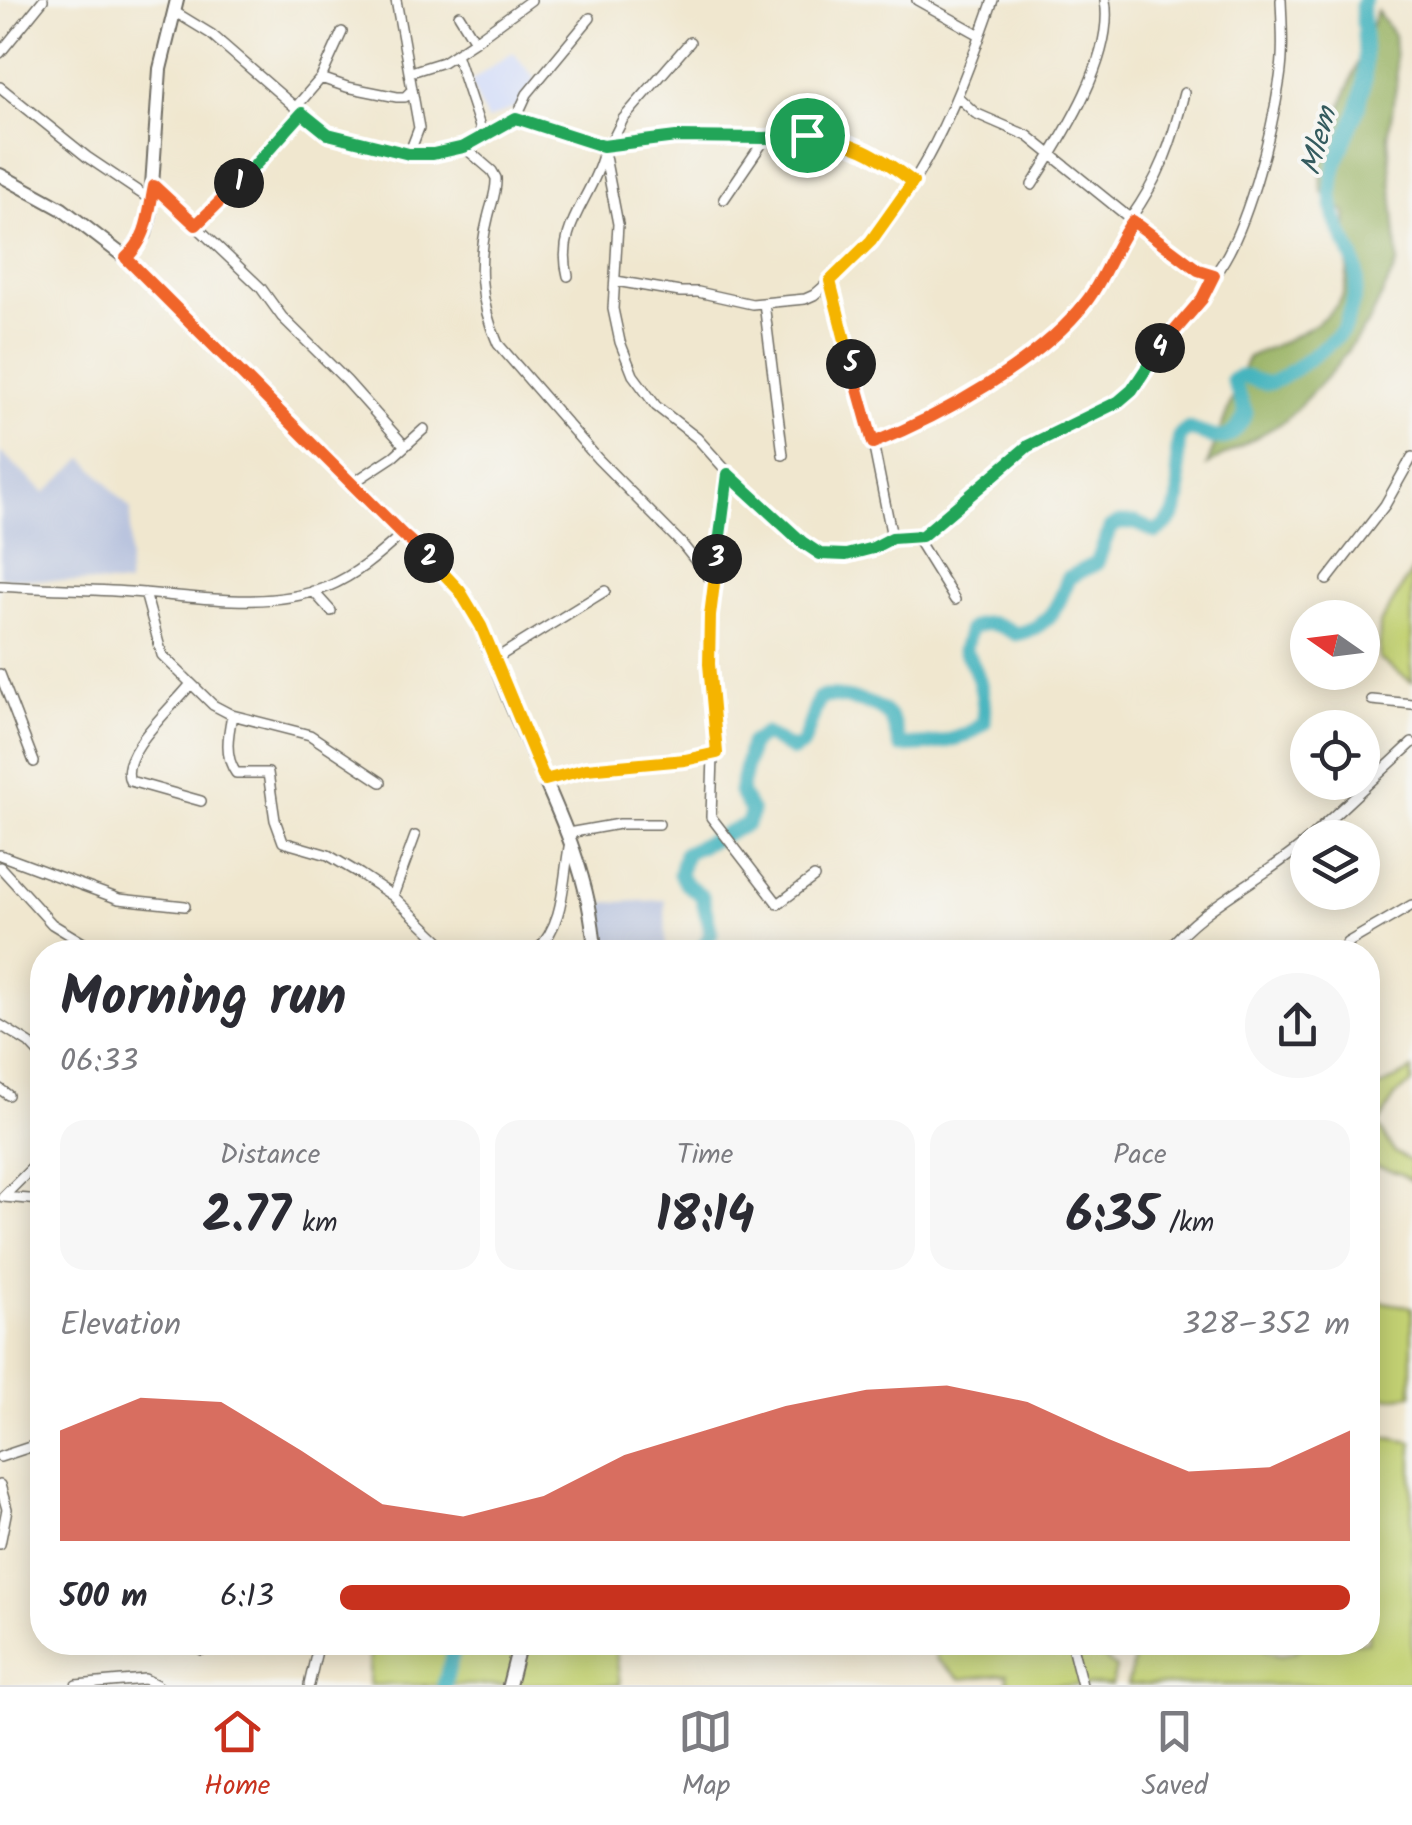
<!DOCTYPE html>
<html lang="en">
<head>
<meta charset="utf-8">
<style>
	body { margin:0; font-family:Kalam,sans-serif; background:#f7f7f7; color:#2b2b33; height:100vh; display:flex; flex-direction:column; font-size:38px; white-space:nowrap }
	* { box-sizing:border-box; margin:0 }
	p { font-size:32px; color:#7c7c81 }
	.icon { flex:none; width:55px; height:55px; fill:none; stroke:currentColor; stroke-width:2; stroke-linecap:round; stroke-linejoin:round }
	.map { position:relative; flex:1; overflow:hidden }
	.sheet { position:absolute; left:30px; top:940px; width:1350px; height:715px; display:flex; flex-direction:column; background:#fff; border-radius:40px; box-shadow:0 5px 25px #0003 }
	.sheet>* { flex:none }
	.needle { width:65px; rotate:284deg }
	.tools { position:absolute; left:1290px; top:600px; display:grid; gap:20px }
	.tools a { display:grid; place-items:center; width:90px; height:90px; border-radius:50%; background:#fff; box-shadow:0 5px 25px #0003; font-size:50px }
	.pin { position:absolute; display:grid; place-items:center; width:85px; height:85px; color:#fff; margin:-42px; border:5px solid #fff; border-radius:50%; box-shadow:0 2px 10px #0007 }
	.km { position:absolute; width:50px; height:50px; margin:-25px; border-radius:50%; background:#222; color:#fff; font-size:28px; line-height:50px; text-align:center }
	.round { display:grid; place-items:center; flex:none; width:105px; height:105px; border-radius:52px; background:#f7f7f7 }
	.head { display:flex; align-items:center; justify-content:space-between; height:170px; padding:0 30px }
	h1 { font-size:55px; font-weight:700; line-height:75px }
	.stats { display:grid; grid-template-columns:repeat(3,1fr); gap:15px; height:170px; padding:10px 30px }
	.stats div { display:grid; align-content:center; border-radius:25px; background:#f7f7f7; text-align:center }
	.stats b { font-size:50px; font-weight:700 }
	.stats small { font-size:28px; font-weight:400 }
	.stats p { font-size:28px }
	.chart { height:280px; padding:20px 30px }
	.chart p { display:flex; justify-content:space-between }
	.chart svg { width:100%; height:180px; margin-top:10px; fill:#c8321e; opacity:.7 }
	ul { padding:0 30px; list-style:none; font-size:32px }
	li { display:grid; grid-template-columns:160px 120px 1fr; align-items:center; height:75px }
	li i { height:25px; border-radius:12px; background:#c8321e }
	.dock { display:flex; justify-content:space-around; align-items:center; height:140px; border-top:2px solid #e1e1e2; background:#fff; font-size:28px; color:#7c7c81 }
	.dock a { display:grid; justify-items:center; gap:5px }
	.dock .on { color:#c8321e }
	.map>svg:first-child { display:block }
	.built { fill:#d0daf9 }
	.industrial { fill:#bac4de }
	.green { fill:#c3d173; stroke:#777e4f; stroke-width:2.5 }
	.forest { fill:#9ab365; stroke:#626f48; stroke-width:2.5 }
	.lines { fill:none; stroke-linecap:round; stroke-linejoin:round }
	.river { stroke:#45b4be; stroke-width:15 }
	.street-casing { stroke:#706d64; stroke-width:12 }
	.secondary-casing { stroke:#706d64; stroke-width:16 }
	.street { stroke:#fff; stroke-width:9 }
	.secondary { stroke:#fff; stroke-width:12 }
	.split-1-casing { stroke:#fff; stroke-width:20 }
	.split-2-casing { stroke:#fff; stroke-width:20 }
	.split-3-casing { stroke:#fff; stroke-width:20 }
	.split-4-casing { stroke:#fff; stroke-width:20 }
	.split-5-casing { stroke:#fff; stroke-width:20 }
	.split-6-casing { stroke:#fff; stroke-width:20 }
	.split-1 { stroke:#22a559; stroke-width:12 }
	.split-2 { stroke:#f0652b; stroke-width:12 }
	.split-3 { stroke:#f5b400; stroke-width:12 }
	.split-4 { stroke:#22a559; stroke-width:12 }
	.split-5 { stroke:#f0652b; stroke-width:12 }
	.split-6 { stroke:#f5b400; stroke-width:12 }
	.labels { text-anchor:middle; stroke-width:8; stroke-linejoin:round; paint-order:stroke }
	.water-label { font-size:30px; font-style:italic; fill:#345b5e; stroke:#f6f6f2 }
</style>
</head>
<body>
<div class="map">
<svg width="1412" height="1685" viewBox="0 0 1412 1685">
	<rect width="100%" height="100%" fill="#f6f6f2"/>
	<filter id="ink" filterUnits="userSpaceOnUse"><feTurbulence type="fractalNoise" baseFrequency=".01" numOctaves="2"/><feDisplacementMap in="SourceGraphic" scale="20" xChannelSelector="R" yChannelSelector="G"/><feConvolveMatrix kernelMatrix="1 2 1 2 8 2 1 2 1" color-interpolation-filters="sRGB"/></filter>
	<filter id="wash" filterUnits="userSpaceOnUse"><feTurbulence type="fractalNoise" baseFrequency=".0048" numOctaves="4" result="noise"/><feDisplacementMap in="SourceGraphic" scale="40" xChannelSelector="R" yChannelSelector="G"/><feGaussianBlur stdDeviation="2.25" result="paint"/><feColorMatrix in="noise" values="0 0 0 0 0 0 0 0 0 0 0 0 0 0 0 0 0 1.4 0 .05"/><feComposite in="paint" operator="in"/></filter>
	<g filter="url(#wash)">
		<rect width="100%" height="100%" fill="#f0e7cf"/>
		<!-- built -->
		<path class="built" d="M 513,52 L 535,79 L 518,106 L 487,120 L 470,82 Z"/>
		<!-- industrial -->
		<path class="industrial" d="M 0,452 L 45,493 L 84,458 L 131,510 L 128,585 L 0,577 Z
			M 665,900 L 666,952 L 604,952 L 596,903 Z"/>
		<!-- green -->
		<path class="green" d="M 1412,571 L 1412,682 L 1379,659 L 1380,623 Z
			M 1412,1069 L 1412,1083 L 1395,1096 L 1378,1125 L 1394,1152 L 1412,1162 L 1412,1181 L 1399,1173 L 1368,1164 L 1368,1094 C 1382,1083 1398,1081 1412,1069 Z
			M 1368,1296 L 1371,1300 L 1412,1307 L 1412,1395 L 1388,1398 L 1368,1390 Z
			M 1376,1436 L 1412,1442 L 1412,1685 L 1127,1685 L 1138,1643 L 1263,1643 L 1265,1650 L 1280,1656 L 1295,1651 L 1307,1643 L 1368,1642 L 1368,1438 Z
			M 370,1642 L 615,1643 L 620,1685 L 369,1685 Z
			M 933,1642 L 994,1642 L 998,1646 L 1007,1643 L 1049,1643 L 1070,1653 L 1103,1657 L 1116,1668 L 1112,1685 L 1008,1685 L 1007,1674 L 961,1679 L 937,1660 Z"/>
		<!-- forest -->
		<path class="forest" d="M 1377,11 L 1394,35 L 1397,81 L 1388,137 L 1398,262 L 1370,320 L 1335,368 L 1285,421 L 1207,465 L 1248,357 C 1274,346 1326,325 1341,299 C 1351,282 1348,233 1346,213 L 1322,192 L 1321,161 Z"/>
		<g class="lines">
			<!-- river -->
			<path class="river" d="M 696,952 L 703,948 L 711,934 L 702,896 L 685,883 L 680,874 L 685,853 L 747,824 L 752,812 L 740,792 L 751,743 L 765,734 L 793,750 L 803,744 L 819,698 C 833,693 877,702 888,715 C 895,722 897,737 900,746 C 929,745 961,743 984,723 C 985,696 980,672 964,650 L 970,629 C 988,619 999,624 1016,634 C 1047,628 1059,608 1068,578 L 1097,563 L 1110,528 L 1119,523 L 1136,523 L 1156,532 C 1196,507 1170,474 1180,435 L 1189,429 C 1218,439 1229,448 1246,413 L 1233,380 C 1246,371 1255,384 1269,383 C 1280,382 1336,340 1343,330 C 1347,324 1348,314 1351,308 C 1370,254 1335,244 1332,198 C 1329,156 1360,122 1364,81 C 1367,56 1363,28 1362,4 L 1365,0
				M 444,1685 L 456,1642"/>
		</g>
	</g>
	<g filter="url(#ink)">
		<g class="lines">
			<defs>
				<path id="street" d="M 396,0 L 419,128 L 409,154
					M 917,0 L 980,35
					M 175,12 L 211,34 L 319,128 L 344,140 L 409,154 L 433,154 L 464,147 L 516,118 L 603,146 L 676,137 L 765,139 L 807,135 L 838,139 L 871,152 L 913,182
					M 475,41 L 531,0
					M 0,53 L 43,0
					M 456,54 L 483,136
					M 411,72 L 443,62 L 475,41 L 459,15
					M 321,78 L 347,87 L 397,97 L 405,97 L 410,92
					M 0,87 L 87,157 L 151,200
					M 958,97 L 975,113 L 1028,136 L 1158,241 L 1209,276 L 1214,275 C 1246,237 1273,128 1280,78 C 1284,52 1282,26 1281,0
					M 295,108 L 321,78 L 342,32
					M 516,118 L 527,94 L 590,18
					M 603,146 L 618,224 L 613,309 L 620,342 L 633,375 L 656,406 L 697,438 L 743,489 L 765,505 L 802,543 L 820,553 L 846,555 L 873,549 L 892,537 L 922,536 L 1028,446 L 1118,402 L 1132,390 L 1165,343 L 1193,310 L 1214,275
					M 464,147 L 492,171 L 496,178 C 497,192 491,204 488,218 C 477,262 479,302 498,344 L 598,459 L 682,544 L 714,584
					M 609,147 L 623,119 L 690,42
					M 1032,185 C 1062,138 1115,57 1105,0
					M 154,186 L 261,288 L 282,317 L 347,381 L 404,445
					M 724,199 L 765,139
					M 1130,219 C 1160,177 1172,143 1184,93
					M 197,225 L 259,163 L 302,113
					M 568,276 C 555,227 592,199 603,155
					M 616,281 L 680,292 L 698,292 L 752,304 L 805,299 L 814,295 C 915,211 951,120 993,0
					M 830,281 L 873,443 L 892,537
					M 764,303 L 783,455
					M 873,443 C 940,417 1043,360 1086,302 C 1105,278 1114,246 1133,221
					M 353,483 L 394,456 L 424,429
					M 916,537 L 955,600
					M 1327,580 L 1385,505 L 1412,457
					M 0,586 C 43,589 87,589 130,592 C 193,596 266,611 327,587 C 356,575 379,555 402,534
					M 313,591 L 331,611
					M 145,593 L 162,655 L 213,705 L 232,715 L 310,735 L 381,782
					M 495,659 L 605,591
					M 0,674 L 34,762
					M 190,685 C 174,706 118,754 130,781 L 201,801
					M 1372,700 L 1412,704
					M 232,715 C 228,735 224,756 236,773 L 268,773 L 275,820 L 283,842 L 328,855 L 360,874 L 393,896 L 442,943 L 458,952
					M 713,756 L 711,817 L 778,904 L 814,877
					M 545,780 L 586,769 L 685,760 L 717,753 L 711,702 L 710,616 L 728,474
					M 568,833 L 619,824 L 659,824
					M 1310,838 L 1412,743
					M 0,855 L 119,899 L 185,906
					M 0,867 L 52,924 L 98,952
					M 393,896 L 415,836
					M 1347,943 L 1412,905
					M 536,952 C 566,921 562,882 570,842
					M 1166,952 C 1203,904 1263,880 1308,840
					M 0,1025 L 29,1043 L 42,1057
					M 0,1089 L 8,1095
					M 3,1197 L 42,1158
					M 3,1197 L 42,1200
					M 0,1457 L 42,1443
					M 0,1485 L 7,1509 L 0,1544
					M 1071,1642 L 1082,1685
					M 202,1650 L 206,1642
					M 76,1685 L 145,1679 L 157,1685
					M 309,1685 L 319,1642"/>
				<path id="secondary" d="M 0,175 L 62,209 L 126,258 L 460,591 C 484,626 495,665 511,704 C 545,785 590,863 595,952
					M 126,258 L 145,234 L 150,215 L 160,69 L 177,0
					M 509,1685 L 520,1642"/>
			</defs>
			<!-- street casing -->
			<use href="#street" class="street-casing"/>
			<!-- secondary casing -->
			<use href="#secondary" class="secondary-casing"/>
			<!-- street -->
			<use href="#street" class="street"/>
			<!-- secondary -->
			<use href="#secondary" class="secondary"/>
		</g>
	</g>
	<g class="lines" filter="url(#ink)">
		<defs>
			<path id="split-1" d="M 239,183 L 302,113 L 328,134 L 409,154 L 433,154 L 464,147 L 516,118 L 603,146 L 676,137 L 765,138 L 807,135"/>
			<path id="split-2" d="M 239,183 L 196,225 L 154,186 C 148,215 148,238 126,258 L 402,534 L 429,558"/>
			<path id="split-3" d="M 429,558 L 460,591 L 481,626 L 545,780 L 586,769 L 685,760 L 717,753 L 709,664 L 710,616 L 717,559"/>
			<path id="split-4" d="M 717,559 L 728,474 L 802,542 L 820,554 L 846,555 L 873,548 L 892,538 L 922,536 L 1028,446 L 1118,402 L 1132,390 L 1160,348"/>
			<path id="split-5" d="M 851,364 L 873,443 C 941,416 1041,361 1086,302 C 1105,278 1114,246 1133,221 L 1198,270 L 1214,275 L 1202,299 L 1160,348"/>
			<path id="split-6" d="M 807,135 C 854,141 876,153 913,182 L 871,241 L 830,281 L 851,364"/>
		</defs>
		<!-- split-1 casing -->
		<use href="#split-1" class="split-1-casing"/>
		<!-- split-2 casing -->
		<use href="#split-2" class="split-2-casing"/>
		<!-- split-3 casing -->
		<use href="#split-3" class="split-3-casing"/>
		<!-- split-4 casing -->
		<use href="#split-4" class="split-4-casing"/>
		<!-- split-5 casing -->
		<use href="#split-5" class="split-5-casing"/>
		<!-- split-6 casing -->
		<use href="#split-6" class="split-6-casing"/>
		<!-- split-1 -->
		<use href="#split-1" class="split-1"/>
		<!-- split-2 -->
		<use href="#split-2" class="split-2"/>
		<!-- split-3 -->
		<use href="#split-3" class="split-3"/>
		<!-- split-4 -->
		<use href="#split-4" class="split-4"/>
		<!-- split-5 -->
		<use href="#split-5" class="split-5"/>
		<!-- split-6 -->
		<use href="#split-6" class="split-6"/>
	</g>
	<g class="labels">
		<!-- water labels -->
		<g class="water-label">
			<text transform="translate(1318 141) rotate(-75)" y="10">Mlem</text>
		</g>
	</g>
</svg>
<div class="tools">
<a><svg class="needle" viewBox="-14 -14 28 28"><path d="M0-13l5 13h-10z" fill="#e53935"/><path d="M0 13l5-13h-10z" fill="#7c7c81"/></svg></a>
<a><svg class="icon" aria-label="locate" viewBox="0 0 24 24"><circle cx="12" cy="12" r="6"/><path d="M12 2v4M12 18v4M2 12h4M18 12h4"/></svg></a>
<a><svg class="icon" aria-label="layers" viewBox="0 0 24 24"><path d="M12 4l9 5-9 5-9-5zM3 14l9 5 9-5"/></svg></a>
</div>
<div class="pin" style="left:807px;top:135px;background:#1e9e55"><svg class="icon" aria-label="arrive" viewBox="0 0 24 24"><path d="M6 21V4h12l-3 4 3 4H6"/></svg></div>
<b class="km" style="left:239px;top:183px">1</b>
<b class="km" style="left:429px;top:558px">2</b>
<b class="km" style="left:717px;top:559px">3</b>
<b class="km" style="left:1160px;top:348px">4</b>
<b class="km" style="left:851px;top:364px">5</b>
<section class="sheet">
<div class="head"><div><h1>Morning run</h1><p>06:33</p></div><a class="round"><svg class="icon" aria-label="share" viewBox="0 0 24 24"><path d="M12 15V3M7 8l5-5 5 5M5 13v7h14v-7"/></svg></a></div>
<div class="stats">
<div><p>Distance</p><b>2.77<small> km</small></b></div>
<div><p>Time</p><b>18:14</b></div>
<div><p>Pace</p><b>6:35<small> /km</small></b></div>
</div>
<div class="chart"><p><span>Elevation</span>328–352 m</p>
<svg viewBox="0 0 160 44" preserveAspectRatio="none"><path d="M0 44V17L10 9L20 10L30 22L40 35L50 38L60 33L70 23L80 17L90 11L100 7L110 6L120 10L130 19L140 27L150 26L160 17V44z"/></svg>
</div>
<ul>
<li><b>500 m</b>6:13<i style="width:100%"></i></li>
</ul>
</section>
</div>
<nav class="dock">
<a class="on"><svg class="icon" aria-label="home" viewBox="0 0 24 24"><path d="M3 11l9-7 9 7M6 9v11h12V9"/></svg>Home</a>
<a><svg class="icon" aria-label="map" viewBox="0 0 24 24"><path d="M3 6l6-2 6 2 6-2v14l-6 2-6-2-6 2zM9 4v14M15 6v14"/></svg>Map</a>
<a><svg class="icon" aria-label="saved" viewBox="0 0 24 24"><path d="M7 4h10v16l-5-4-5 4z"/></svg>Saved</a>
</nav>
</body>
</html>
